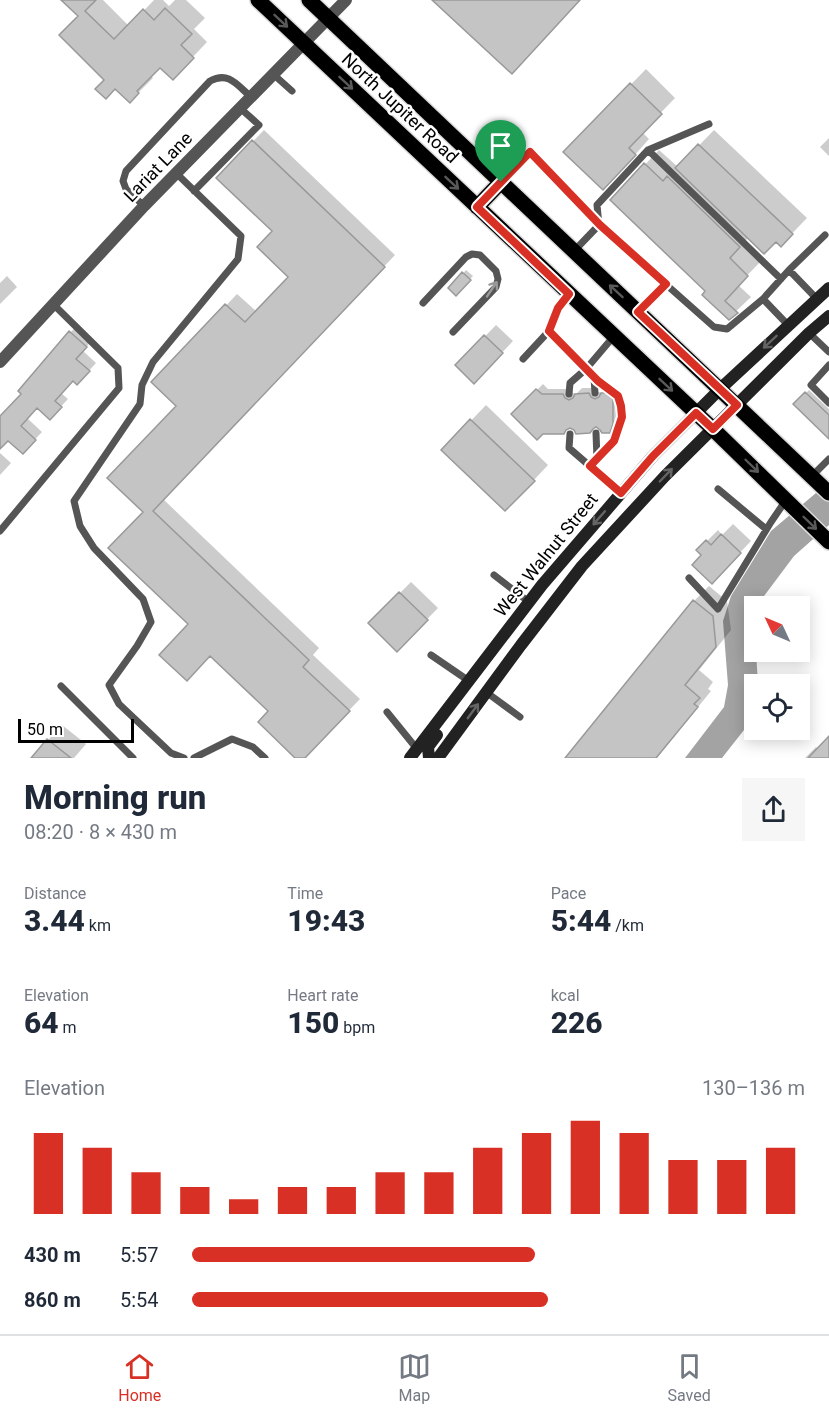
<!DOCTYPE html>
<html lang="en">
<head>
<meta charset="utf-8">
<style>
	body { margin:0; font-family:Roboto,sans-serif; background:#f6f6f7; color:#1f2937; height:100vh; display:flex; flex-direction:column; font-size:22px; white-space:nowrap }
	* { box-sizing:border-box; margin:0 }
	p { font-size:20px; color:#747a83 }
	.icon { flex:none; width:33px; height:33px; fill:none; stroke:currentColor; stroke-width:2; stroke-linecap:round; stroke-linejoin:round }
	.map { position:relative; height:758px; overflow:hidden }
	.sheet { display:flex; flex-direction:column; background:#fff; flex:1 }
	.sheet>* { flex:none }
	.needle { width:39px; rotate:314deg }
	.buttons { position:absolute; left:744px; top:596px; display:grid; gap:12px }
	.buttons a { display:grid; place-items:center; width:66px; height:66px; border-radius:0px; background:#fff; box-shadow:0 3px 15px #0003; font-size:30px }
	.scale { position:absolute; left:18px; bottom:15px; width:116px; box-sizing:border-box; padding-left:6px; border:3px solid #000; border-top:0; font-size:16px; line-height:21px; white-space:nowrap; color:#000; -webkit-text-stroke:4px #fff; paint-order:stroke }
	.pin { position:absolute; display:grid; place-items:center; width:51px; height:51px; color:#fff; margin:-62px -26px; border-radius:50% 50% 50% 0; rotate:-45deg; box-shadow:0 0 6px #0007 }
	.pin .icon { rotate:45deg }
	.round { display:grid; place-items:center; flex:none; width:63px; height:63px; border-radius:0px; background:#f6f6f7 }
	.overview { display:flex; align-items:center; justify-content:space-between; height:102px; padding:0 24px }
	h1 { font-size:33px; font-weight:800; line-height:45px }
	.metrics { display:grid; grid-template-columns:repeat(3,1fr); gap:9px; height:102px; padding:6px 24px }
	.metrics div { display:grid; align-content:center }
	.metrics b { font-size:30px; font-weight:800 }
	.metrics small { font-size:16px; font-weight:400 }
	.metrics p { font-size:16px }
	.chart { height:168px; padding:12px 24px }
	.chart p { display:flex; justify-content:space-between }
	.chart svg { width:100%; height:108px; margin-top:6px; stroke:#d93025; stroke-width:6 }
	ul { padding:0 24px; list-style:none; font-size:20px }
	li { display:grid; grid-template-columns:96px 72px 1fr; align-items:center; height:45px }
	li i { height:15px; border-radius:8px; background:#d93025 }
	.tabs { display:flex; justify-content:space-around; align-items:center; height:84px; border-top:2px solid #e0e1e3; background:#fff; font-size:16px; color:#747a83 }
	.tabs a { display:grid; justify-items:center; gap:3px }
	.tabs .on { color:#d93025 }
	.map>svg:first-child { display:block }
	.water { fill:#a3a3a3 }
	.shadow { fill:#0003 }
	.building { fill:#c4c4c4; stroke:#999; stroke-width:1.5 }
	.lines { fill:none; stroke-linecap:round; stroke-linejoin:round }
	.primary-casing { stroke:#dbdbdb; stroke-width:18 }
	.service { stroke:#555; stroke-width:7 }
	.minor { stroke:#555; stroke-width:12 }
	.secondary { stroke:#222; stroke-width:12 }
	.primary { stroke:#000; stroke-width:15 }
	.oneway { stroke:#595959 }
	.oneway2 { stroke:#999 }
	.oneway3 { stroke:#646464 }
	.route-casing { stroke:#fff; stroke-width:12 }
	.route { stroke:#d93025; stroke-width:8 }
	.labels { text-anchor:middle; stroke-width:5; stroke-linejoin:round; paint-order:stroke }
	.street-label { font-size:18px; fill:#000; stroke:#fff }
</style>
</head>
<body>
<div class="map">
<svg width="829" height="758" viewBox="0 0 829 758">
	<rect width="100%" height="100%" fill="#fff"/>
	<!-- water -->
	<path class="water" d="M 829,482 L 829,525 L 794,556 L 761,600 L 760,606 L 754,606 L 754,651 L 756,651 L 758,684 L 754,684 L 754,711 L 751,721 L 722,758 L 685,758 L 724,707 L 728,685 L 723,621 L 731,596 L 771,531 Z"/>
	<!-- shadow -->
	<path class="shadow" d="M 64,0 L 103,0 L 129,26 L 154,0 L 163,0 L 169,6 L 175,0 L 186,0 L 205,18 L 194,29 L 207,42 L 173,78 L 160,66 L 151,76 L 153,78 L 130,101 L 106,80 L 80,16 Z
		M 646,69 L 675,98 L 642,132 L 649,139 L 618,174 L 565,152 Z
		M 264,130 L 395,255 L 163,499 L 319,648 L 313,655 L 360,699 L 303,758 L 297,758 L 260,722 L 271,711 L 145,512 L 178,406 L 153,382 L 237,294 L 257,312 L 290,277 L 274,231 L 218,178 Z
		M 714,130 L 807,218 L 781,245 L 776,240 L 749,237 L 743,243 L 761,261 L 738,285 L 751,297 L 729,318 L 707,291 L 612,199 L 659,150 L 678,167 Z
		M 829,138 L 829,156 L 820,147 Z
		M 466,270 L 473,276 L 456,294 L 450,288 Z
		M 7,276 L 17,287 L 0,304 L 0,283 Z
		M 77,325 L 93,339 L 83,351 L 96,363 L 85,375 L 73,379 L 61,393 L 68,399 L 50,418 L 37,406 L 27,418 L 42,432 L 23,452 L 8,439 L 0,448 L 0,419 L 23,394 L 20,391 Z
		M 496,325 L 513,341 L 474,382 L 457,365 Z
		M 543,384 L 548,389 L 569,389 L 571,392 L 576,394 L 582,388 L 595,388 L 596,391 L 602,393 L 608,388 L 618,393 L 619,417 L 616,425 L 609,431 L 595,426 L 575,429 L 569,427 L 564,432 L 513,414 Z
		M 809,390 L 829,409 L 829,437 L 795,404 Z
		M 486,405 L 548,465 L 520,495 L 443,450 Z
		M 0,453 L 11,463 L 0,475 Z
		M 733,524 L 751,541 L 712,582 L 703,555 L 707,541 L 718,530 L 722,535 Z
		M 411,582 L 438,608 L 397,650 L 370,623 Z
		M 709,586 L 727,601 L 731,630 L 699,670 L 713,682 L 708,689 L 711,691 L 657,758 L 567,758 L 694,601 Z
		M 62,725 L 86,744 L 74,758 L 33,758 L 48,740 Z
		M 829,738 L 829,758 L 805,758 L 816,747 L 818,749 Z"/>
	<!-- building -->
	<path class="building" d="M 61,0 L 96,0 L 85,11 L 114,39 L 143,9 L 154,20 L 165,8 L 192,34 L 181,45 L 194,58 L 173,80 L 160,68 L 137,91 L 139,93 L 130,103 L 115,89 L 106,99 L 95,89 L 104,80 L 59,35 L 78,16 Z
		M 432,0 L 580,0 L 512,74 Z
		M 630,83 L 662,114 L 629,148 L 636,155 L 603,190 L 563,152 Z
		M 252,140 L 385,267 L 153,511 L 309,660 L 303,667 L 350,711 L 305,758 L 295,758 L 258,722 L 268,711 L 210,656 L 187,681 L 159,655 L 188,624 L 108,548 L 143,512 L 107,478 L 176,406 L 151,382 L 225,304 L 245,322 L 288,277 L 257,247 L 272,231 L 216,178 Z
		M 698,144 L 793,234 L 781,247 L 776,242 L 764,254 L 675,168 Z
		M 644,163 L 663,181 L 667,176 L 740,247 L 730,258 L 748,276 L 725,301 L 738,313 L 729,320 L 702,295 L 705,291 L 610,200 Z
		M 462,272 L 471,280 L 456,296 L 448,288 Z
		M 69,331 L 87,347 L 76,359 L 90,371 L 77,385 L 73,381 L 55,401 L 62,407 L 50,420 L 37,408 L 21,426 L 36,440 L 23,454 L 8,441 L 0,449 L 0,416 L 21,394 L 18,391 Z
		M 484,335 L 503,353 L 474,384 L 455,365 Z
		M 536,389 L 542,394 L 563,394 L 565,398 L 569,400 L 573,398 L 575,394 L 589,393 L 591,397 L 595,399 L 599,397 L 601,393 L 605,393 L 613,399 L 613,424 L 610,433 L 602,433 L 600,430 L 596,427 L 593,429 L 590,433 L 576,434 L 574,430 L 570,428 L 566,430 L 564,434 L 543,434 L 537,440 L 511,414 Z
		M 805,392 L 829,415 L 829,439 L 793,404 Z
		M 470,419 L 535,481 L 505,511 L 441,450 Z
		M 721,534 L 741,553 L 712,584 L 692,565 L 701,555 L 696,550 L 706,540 L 711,545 Z
		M 399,592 L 428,620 L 397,652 L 368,623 Z
		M 693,600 L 713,616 L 716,647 L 685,685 L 700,698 L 694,704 L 698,707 L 656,758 L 565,758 Z
		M 829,736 L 829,758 L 808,758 Z
		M 47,739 L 71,758 L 31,758 Z"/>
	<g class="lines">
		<defs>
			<path id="primary" d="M 258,0 L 713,429 L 829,542
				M 309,0 L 829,493
				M 477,207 L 501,182"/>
		</defs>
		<!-- primary casing -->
		<use href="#primary" class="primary-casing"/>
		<!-- service -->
		<path class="service" d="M 273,74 L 292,91
			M 648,150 L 781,279
			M 176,173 L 241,236 L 238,259 L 153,362 L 142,385 L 140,404 L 74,501 L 80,526 L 94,548 L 143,599 L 151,622 L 137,646 L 109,685 L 119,704 L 171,753 L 184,758
			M 502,182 L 530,152 L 599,225 L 714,327 L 727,329 L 763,299 L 789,270 L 825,235
			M 194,191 L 259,125 L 240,108
			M 144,206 L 126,189 L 123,181 L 126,171 L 210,81 C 229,71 237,85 251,97
			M 574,251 L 599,225 L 597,205 L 648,150 L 709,124
			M 789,270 L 817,299
			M 763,299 L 788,325
			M 423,303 L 466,257 L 472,254 L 480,255 L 496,271 L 498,279 L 496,287 L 453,332
			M 638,312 L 666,284
			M 549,331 L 598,381 L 618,396 L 621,406 L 622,417 L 613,441 L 590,466
			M 809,333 L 829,352
			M 523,359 L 549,331 L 558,308 L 569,294
			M 829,365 L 811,385 L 829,403
			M 594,378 L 595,393
			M 569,394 L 570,383 L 586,369 L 614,336
			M 596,433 L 597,459
			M 570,434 L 569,448 L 621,493
			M 812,476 L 829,459
			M 718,489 L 766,529
			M 0,531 L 119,388 L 118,368 L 53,304
			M 494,575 L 529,602
			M 689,578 L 718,609 L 771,522 L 786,500
			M 431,655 L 469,681
			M 61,686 L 133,758
			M 486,692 L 520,717
			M 387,712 L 417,749
			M 194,758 L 232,739 L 253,747 L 265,758"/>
		<!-- minor -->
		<path class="minor" d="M 0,362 L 144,206 L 346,0"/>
		<!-- secondary -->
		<path class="secondary" d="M 410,758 L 542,585 L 653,456 L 720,389 L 829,288
			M 429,758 L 428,747 L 437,735
			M 438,758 L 521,645 L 582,566 L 665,476 L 809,333 L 829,316"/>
		<!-- primary -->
		<use href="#primary" class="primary"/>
	</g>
	<!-- one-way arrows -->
	<defs><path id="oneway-shaft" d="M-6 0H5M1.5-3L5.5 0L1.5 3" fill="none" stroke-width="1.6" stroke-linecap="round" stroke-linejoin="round" transform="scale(1.5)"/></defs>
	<g class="oneway">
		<use href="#oneway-shaft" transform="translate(281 21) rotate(43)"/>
		<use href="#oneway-shaft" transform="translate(346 83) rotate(43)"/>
		<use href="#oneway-shaft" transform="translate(452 183) rotate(43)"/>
		<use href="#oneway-shaft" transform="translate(616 291) rotate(-137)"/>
		<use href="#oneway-shaft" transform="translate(666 385) rotate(43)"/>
		<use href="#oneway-shaft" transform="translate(752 466) rotate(44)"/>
		<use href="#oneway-shaft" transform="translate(810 523) rotate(44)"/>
	</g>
	<use class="oneway2" href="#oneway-shaft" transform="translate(492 289) rotate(-56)"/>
	<g class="oneway3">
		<use href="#oneway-shaft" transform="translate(770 342) rotate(137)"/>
		<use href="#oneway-shaft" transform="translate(666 475) rotate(-46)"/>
		<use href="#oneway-shaft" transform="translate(599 518) rotate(131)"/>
		<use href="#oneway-shaft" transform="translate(473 711) rotate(-54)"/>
	</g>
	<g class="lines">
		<defs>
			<path id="route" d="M 530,152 L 600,225 L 666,284 L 638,312 L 737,405 L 713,429 L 696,413 L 653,456 L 621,493 L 590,466 L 614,441 L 622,417 L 621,406 L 618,396 L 598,381 L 549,331 L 558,308 L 569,294 L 477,207 Z"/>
		</defs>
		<!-- route casing -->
		<use href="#route" class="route-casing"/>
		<!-- route -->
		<use href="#route" class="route"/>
	</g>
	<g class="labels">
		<!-- street labels -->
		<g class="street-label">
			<text transform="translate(400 108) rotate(43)" y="6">North Jupiter Road</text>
			<text transform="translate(158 167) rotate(-46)" y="6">Lariat Lane</text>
			<text transform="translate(546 555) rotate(-51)" y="6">West Walnut Street</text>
		</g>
	</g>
</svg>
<div class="buttons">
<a><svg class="needle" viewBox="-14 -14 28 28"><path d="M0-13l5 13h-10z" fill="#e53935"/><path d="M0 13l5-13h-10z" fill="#747a83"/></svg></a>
<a><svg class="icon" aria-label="locate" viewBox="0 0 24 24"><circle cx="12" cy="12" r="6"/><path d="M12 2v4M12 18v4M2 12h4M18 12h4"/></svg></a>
</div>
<div class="scale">50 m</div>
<div class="pin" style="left:501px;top:182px;background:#1e9e55"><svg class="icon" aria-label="arrive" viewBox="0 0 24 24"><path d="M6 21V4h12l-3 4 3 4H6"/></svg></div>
</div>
<section class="sheet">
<div class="overview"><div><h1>Morning run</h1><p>08:20 · 8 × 430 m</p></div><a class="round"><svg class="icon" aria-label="share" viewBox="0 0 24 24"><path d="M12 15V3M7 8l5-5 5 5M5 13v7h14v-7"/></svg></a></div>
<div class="metrics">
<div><p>Distance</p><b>3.44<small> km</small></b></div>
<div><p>Time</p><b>19:43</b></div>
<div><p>Pace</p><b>5:44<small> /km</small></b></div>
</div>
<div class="metrics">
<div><p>Elevation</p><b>64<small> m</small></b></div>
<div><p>Heart rate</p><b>150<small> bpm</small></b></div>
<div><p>kcal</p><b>226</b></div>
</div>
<div class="chart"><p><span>Elevation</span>130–136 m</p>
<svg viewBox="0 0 160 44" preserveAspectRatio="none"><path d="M5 44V11M15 44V17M25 44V27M35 44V33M45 44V38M55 44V33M65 44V33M75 44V27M85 44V27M95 44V17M105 44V11M115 44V6M125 44V11M135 44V22M145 44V22M155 44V17"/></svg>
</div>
<ul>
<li><b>430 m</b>5:57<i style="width:56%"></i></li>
<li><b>860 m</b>5:54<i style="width:58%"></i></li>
</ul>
</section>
<nav class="tabs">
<a class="on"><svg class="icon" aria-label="home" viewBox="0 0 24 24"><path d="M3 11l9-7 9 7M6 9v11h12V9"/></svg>Home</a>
<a><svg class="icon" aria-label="map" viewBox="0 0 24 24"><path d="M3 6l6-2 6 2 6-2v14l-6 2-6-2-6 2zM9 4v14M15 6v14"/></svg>Map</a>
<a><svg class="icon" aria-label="saved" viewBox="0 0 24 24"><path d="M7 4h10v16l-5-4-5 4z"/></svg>Saved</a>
</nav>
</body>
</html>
